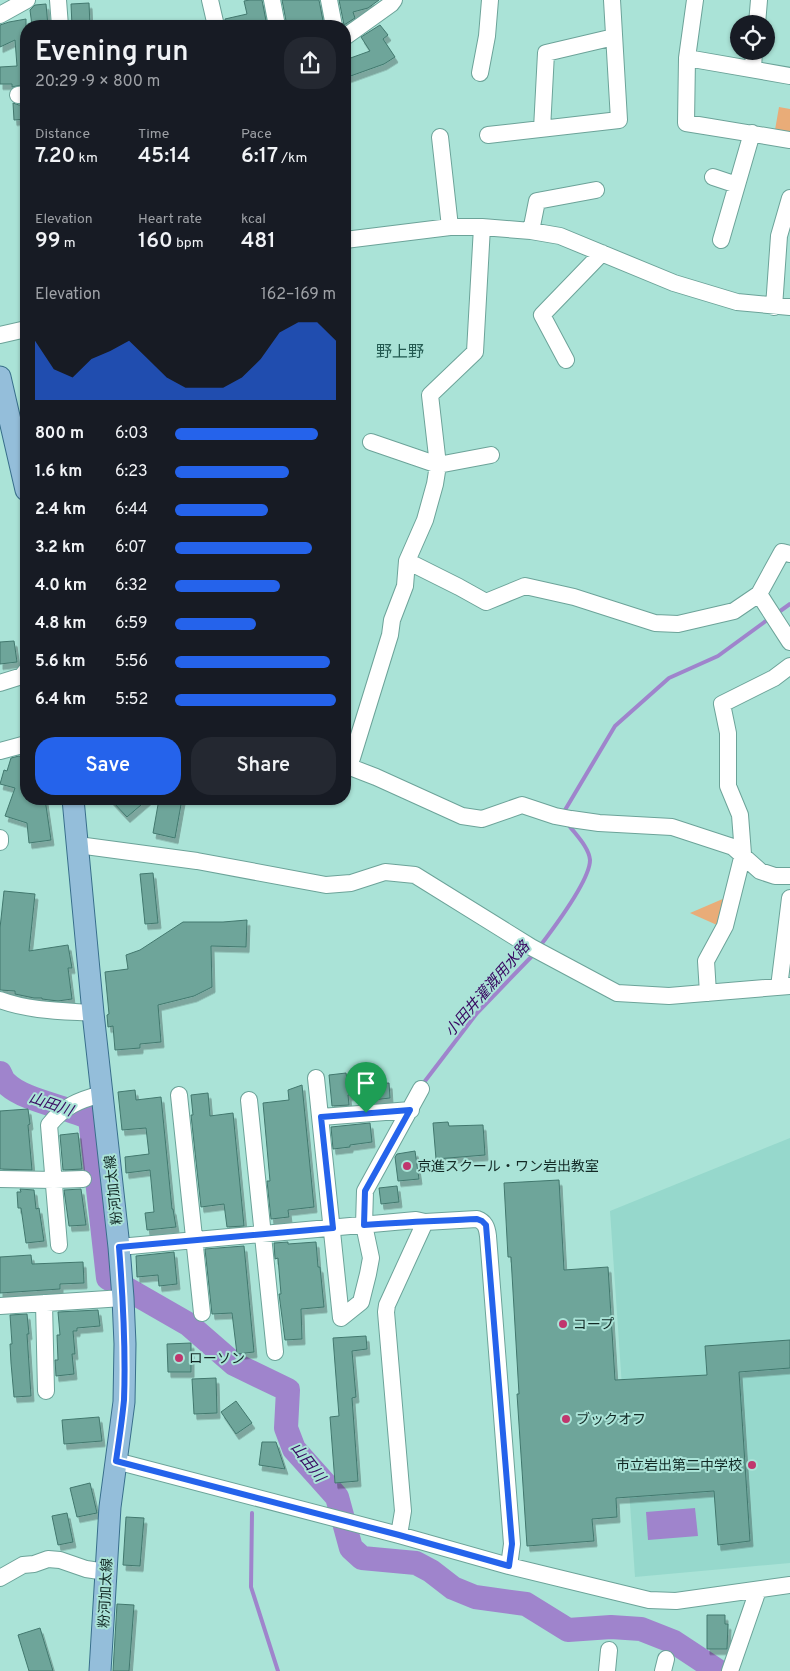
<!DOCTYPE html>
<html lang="en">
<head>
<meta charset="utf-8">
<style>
	body { margin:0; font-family:Overpass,"Noto Sans JP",sans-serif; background:#242831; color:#f1f3f6; height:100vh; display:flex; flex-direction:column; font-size:19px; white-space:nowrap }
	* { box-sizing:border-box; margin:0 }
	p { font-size:16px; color:#9ea1a6 }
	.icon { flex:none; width:28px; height:28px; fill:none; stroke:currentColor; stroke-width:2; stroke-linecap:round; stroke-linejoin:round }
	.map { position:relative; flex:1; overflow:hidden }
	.drawer { position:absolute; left:20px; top:20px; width:331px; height:785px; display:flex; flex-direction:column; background:#171b24; border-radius:20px; box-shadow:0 1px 4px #0004 }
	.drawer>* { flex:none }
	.tools { position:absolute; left:730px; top:15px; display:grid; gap:10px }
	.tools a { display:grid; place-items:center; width:45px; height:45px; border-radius:50%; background:#171b24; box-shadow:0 1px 4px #0004; font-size:25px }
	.pin { position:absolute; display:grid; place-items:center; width:42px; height:42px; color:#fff; margin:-51px -21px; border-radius:50% 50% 50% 0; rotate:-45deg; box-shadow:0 0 5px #0007 }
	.pin .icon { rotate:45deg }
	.round { display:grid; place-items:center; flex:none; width:52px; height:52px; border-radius:20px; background:#242831 }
	.head { display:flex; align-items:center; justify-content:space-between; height:85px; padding:0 15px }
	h1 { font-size:28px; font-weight:600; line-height:38px }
	.stats { display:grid; grid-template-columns:repeat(3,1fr); gap:8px; height:85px; padding:5px 15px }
	.stats div { display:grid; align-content:center }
	.stats b { font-size:21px; font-weight:600 }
	.stats small { font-size:14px; font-weight:400 }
	.stats p { font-size:14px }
	.chart { height:140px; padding:10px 15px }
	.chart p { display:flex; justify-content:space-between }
	.chart svg { width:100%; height:90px; margin-top:5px; fill:#2563eb; opacity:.7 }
	.cta { display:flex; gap:10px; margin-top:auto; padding:10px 15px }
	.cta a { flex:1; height:58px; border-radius:20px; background:#2563eb; color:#fff; font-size:20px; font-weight:600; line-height:58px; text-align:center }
	.cta a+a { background:#242831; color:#f1f3f6 }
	ul { padding:0 15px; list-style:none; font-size:16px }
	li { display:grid; grid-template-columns:80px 60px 1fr; align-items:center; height:38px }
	li i { height:12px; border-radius:6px; background:#2563eb }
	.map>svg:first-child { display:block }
	.built { fill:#96d8cc }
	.green { fill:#e9ac78 }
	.water { fill:#9f84cc }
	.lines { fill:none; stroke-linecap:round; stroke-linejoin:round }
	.stream { stroke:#9f84cc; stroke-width:4 }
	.river { stroke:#9f84cc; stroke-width:24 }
	.building { fill:#6ea59a; stroke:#42786e; filter:url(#shadow) }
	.minor-casing { stroke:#6ca399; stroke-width:18 }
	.major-casing { stroke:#386e8b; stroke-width:23 }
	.minor { stroke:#fff; stroke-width:16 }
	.major { stroke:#94beda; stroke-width:21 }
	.route-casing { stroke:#fff; stroke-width:10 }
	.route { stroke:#2563eb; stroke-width:6 }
	.poi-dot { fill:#c0366d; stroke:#aae3d7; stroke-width:2 }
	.labels { text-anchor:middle; stroke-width:4; stroke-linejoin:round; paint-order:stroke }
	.poi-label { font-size:14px; fill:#122925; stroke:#aae3d7; text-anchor:start }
	.street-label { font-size:14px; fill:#122925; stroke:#aae3d7 }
	.water-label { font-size:15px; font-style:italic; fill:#370861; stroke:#aae3d7 }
	.quarter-label { font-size:16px; fill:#225950; stroke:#aae3d7 }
</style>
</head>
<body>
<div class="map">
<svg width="790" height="1671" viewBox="0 0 790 1671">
	<defs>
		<filter id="shadow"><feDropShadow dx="3" dy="5.5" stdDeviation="0" flood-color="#0004"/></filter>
	</defs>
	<rect width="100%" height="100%" fill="#aae3d7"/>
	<!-- built -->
	<path class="built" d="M 790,1138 L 790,1563 L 635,1577 L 610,1211 Z"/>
	<!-- green -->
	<path class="green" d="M 779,107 L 790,109 L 790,132 L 775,130 Z
		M 725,898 L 717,925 L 690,913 Z"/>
	<!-- water -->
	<path class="water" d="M 695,1508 L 698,1536 L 648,1540 L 646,1512 Z"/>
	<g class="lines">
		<!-- stream -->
		<path class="stream" d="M 776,614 L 790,604
			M 566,813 L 565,810 L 615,726 L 669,678 L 718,656 L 770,618
			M 540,946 C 553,929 590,880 590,860 C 589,847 575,834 568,824
			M 422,1085 L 477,1013 L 534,954
			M 252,1513 L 251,1587 L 278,1671"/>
		<!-- river -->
		<path class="river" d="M 0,1073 C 2,1077 3,1081 6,1083 C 22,1100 67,1107 90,1118 L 108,1278 L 188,1324 L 234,1364 L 288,1390 L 286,1428 L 294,1449 L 337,1497 L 351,1548 L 362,1558 L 416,1563 L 431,1571 L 453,1588 L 475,1597 L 526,1604 L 568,1630 L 611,1627 L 641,1629 L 674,1642 L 718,1671"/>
	</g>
	<!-- building -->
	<path class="building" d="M 250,0 L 262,0 L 267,26 L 226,26 L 225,19 L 247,14 L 244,1 Z
		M 282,0 L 319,0 L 324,26 L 287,26 Z
		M 339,0 L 379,0 L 368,8 L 353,12 L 355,18 L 344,25 Z
		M 89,3 L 90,26 L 72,26 L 71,4 Z
		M 46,4 L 48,26 L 32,26 L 30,10 L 35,5 Z
		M 26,19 L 26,84 L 12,87 L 12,84 L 0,84 L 0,67 L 17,66 L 15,40 L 0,47 L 0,25 L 9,22 Z
		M 380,25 L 388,35 L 383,39 L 395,57 L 384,64 L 345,78 L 345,60 L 370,51 L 361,37 Z
		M 13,103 L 19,105 L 26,104 L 26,119 L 14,120 Z
		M 14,641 L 17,662 L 0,664 L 0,642 Z
		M 19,756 L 26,759 L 26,799 L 45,799 L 51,840 L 29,843 L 27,823 L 5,816 L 15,788 L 0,784 L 4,770 L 7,771 L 11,758 Z
		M 110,799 L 148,799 L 127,817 Z
		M 159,799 L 182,799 L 175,838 L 153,833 Z
		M 153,873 L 158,923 L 145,924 L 140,874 Z
		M 4,891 L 35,894 L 29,951 L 68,945 L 72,968 L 68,968 L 72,999 L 58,1001 L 42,999 L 42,998 L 34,998 L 15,994 L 15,991 L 0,990 L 0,928 Z
		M 247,920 L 246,947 L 211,946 L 212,987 L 194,996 L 158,1005 L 161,1042 L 140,1044 L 140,1048 L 115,1050 L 113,1026 L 108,1027 L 107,1015 L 109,1014 L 105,972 L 128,969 L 126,955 L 140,950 L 183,922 L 223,922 Z
		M 346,1073 L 347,1079 L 367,1077 L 369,1093 L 348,1095 L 349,1105 L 332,1106 L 329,1075 Z
		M 389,1083 L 390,1098 L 373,1100 L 371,1084 Z
		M 302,1085 L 314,1207 L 288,1210 L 289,1217 L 271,1219 L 267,1181 L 270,1181 L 263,1103 L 289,1100 L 288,1090 Z
		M 135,1090 L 136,1100 L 161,1097 L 172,1209 L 173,1209 L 176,1227 L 147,1230 L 145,1213 L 154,1212 L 150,1170 L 126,1173 L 125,1157 L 149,1154 L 146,1128 L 122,1130 L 118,1092 Z
		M 208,1093 L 210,1116 L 233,1113 L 244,1226 L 227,1227 L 224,1204 L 201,1207 L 191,1115 L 193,1115 L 191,1095 Z
		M 28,1109 L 30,1124 L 28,1125 L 32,1170 L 0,1169 L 0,1111 Z
		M 448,1122 L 449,1126 L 483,1125 L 485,1155 L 436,1159 L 433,1123 Z
		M 370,1123 L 372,1142 L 350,1145 L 350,1147 L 333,1149 L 331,1127 Z
		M 78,1133 L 82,1169 L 63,1170 L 60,1135 Z
		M 415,1151 L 419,1179 L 398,1181 L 395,1157 L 397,1154 Z
		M 559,1180 L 564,1270 L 608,1267 L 615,1380 L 707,1375 L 705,1346 L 790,1340 L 790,1368 L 739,1372 L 750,1541 L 718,1545 L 714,1491 L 616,1498 L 617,1517 L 592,1519 L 594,1541 L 527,1546 L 517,1394 L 519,1394 L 511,1257 L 508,1257 L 504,1183 Z
		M 397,1186 L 399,1202 L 381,1204 L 379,1188 Z
		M 20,1189 L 34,1190 L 36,1209 L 39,1208 L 44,1241 L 26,1243 L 21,1208 L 18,1208 L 17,1192 L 21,1192 Z
		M 81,1189 L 86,1225 L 69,1226 L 64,1190 Z
		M 288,1242 L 288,1244 L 316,1242 L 318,1267 L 320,1267 L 324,1307 L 301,1309 L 302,1339 L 285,1340 L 279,1294 L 281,1294 L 278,1258 L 275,1259 L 274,1243 Z
		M 244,1246 L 254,1352 L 237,1354 L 232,1313 L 212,1314 L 205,1249 Z
		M 174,1252 L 177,1284 L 159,1286 L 158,1275 L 137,1277 L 136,1256 Z
		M 31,1255 L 32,1264 L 83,1262 L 84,1283 L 60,1284 L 60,1289 L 0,1293 L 0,1257 Z
		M 98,1310 L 100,1326 L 77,1328 L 77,1331 L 73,1331 L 75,1354 L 72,1354 L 74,1374 L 56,1376 L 55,1360 L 58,1360 L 57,1335 L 60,1335 L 58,1312 Z
		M 27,1314 L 29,1334 L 27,1334 L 31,1396 L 14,1397 L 11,1363 L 10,1344 L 12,1344 L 10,1315 Z
		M 366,1336 L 367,1349 L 352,1351 L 356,1397 L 352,1398 L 358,1481 L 335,1483 L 330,1417 L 339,1416 L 333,1338 Z
		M 191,1343 L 191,1372 L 168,1372 L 167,1344 Z
		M 216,1378 L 217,1413 L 194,1414 L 192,1379 Z
		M 236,1401 L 252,1423 L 236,1434 L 221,1412 Z
		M 99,1417 L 102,1441 L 64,1444 L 62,1420 Z
		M 262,1442 L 276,1442 L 285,1469 L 259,1465 Z
		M 90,1483 L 97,1513 L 77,1517 L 70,1488 Z
		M 67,1513 L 73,1542 L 58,1545 L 52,1516 Z
		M 126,1517 L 144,1518 L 140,1566 L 123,1565 Z
		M 117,1604 L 134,1605 L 129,1671 L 113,1671 Z
		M 707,1615 L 725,1615 L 725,1624 L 728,1624 L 727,1649 L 707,1649 Z
		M 40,1628 L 53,1671 L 29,1671 L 18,1635 Z"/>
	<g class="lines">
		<defs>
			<path id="minor" d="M 58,0 L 60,26
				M 210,0 L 216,26
				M 272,0 L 277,26
				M 329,0 L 334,26
				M 695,0 L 687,58 L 790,76
				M 0,15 L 27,0
				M 757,24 L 759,0
				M 345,37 L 391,4 L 394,0
				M 687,58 L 686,123 L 790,140
				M 753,69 L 754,51
				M 480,73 L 487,36 L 490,0
				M 18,95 L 26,94
				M 542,129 L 546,53 L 614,37
				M 488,135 L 619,120 L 612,0
				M 440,137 L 450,227
				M 713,177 L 737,185
				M 531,231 L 537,201 L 596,190
				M 345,240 L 450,227 L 482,227 L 531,231 L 560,236 L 674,283 L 737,302 L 790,307
				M 721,240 L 752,133
				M 774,307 L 779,236 L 790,198
				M 0,335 L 26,329
				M 566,360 L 542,315 L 602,253
				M 371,442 L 438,465 L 491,455
				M 407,561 L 459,587 L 486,602 L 525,586 L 574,597 L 655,623 L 678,624 L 734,611 L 759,594 L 782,552 L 790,554
				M 759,594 L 790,642
				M 0,683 L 22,676 L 26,671
				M 0,751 L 26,744
				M 345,765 L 376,777 L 462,816 L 482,819 L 522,805 L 555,816 L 571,819 L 599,823 L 672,827 L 733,847 L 760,871 L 775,876 L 790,876
				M 346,765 L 352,758 L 390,635 L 392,620 L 405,586 L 407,561 L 425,520 L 435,484 L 438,465 L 430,395 L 475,352 L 482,227
				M 0,838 L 0,842
				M 78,845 L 197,861 L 326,885 L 351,883 L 385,872 L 415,875 L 531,947 L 617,993 L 669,996 L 790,986
				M 779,987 L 790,898
				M 708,993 L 706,961 L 725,926 L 743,854 L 740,815 L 728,786 L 728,733 L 722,704 L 774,678 L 790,666
				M 0,1000 C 29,1011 63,1011 93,1013
				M 316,1078 L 341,1318 L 361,1302 L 368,1274 L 371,1258 L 364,1225 L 365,1191 L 421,1089
				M 179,1095 L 202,1313
				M 249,1100 L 275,1352
				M 321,1117 L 411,1110
				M 0,1179 L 54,1180 L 83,1179
				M 59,1245 L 49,1125 C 64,1106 79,1100 102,1094
				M 119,1247 L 416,1220 L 425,1222
				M 44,1303 L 46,1391
				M 0,1306 L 123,1298
				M 116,1461 L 399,1535 L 509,1566 L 649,1600 L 676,1601 L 790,1585
				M 399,1535 L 403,1511 L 386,1312 L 387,1305 L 425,1222 L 477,1219 C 485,1222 487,1227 488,1236 L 512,1544 L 509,1566
				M 0,1578 L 23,1565 L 34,1564 L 48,1559 L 60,1560 L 86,1569 L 106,1572
				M 607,1671 L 609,1650
				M 663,1671 L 666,1659
				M 730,1671 L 758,1590"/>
			<path id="major" d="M 0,377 L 26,490
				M 73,799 L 93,1013 L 119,1247 L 123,1298 L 125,1344 L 124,1402 L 110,1507 L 100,1671"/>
		</defs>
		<!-- minor casing -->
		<use href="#minor" class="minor-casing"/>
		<!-- major casing -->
		<use href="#major" class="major-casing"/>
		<!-- minor -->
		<use href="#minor" class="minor"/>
		<!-- major -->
		<use href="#major" class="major"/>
	</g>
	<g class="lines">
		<defs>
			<path id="route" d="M 410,1110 L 365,1191 L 364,1225 C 402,1222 439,1221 477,1219 L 482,1221 L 486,1225 L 512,1544 L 509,1566 L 399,1535 L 116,1461 C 119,1441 122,1421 124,1400 C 126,1349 123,1298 119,1247 L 333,1228 L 321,1117 Z"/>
		</defs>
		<!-- route casing -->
		<use href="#route" class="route-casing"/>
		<!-- route -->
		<use href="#route" class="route"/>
	</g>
	<!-- markers -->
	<g class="poi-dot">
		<circle cx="407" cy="1166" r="5"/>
		<circle cx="563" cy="1324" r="5"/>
		<circle cx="179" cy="1358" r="5"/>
		<circle cx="566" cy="1419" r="5"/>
		<circle cx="752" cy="1465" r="5"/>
	</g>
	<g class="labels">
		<!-- poi labels -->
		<g class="poi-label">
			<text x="417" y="1171">京進スクール・ワン岩出教室</text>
			<text x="573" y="1329">コープ</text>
			<text x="189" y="1363">ローソン</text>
			<text x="576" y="1424">ブックオフ</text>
			<text x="742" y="1470" text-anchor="end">市立岩出第二中学校</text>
		</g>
		<!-- street labels -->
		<g class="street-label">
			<text transform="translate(113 1190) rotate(-96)" y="5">粉河加太線</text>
			<text transform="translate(105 1593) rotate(-87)" y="5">粉河加太線</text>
		</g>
		<!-- water labels -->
		<g class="water-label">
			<text transform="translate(487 989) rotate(-49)" y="5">小田井灌漑用水路</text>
			<text transform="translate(51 1104) rotate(19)" y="5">山田川</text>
			<text transform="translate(308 1462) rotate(52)" y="5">山田川</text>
		</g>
		<!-- quarter labels -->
		<g class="quarter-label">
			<text x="400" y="357">野上野</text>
		</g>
	</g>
</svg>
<div class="tools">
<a><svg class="icon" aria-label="locate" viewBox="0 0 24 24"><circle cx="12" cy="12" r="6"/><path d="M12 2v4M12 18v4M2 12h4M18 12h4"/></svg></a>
</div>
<div class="pin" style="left:366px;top:1113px;background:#1e9e55"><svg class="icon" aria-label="arrive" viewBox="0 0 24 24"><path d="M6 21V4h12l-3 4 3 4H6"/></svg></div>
<section class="drawer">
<div class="head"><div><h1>Evening run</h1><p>20:29 · 9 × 800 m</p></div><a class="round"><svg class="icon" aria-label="share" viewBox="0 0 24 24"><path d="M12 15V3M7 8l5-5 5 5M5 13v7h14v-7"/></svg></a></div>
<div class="stats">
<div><p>Distance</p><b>7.20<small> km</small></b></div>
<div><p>Time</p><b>45:14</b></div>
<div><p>Pace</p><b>6:17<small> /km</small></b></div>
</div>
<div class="stats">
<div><p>Elevation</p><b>99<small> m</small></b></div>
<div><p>Heart rate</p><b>160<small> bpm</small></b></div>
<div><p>kcal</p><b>481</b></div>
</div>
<div class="chart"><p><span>Elevation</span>162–169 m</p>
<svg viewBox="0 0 160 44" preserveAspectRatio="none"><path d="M0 44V15L10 29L20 33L30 24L40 20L50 15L60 24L70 33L80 38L90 38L100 38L110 33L120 24L130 11L140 6L150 6L160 15V44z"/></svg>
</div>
<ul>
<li><b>800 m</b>6:03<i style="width:89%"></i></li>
<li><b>1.6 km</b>6:23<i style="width:71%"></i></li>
<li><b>2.4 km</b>6:44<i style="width:58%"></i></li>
<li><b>3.2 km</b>6:07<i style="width:85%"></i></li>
<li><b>4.0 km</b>6:32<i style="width:65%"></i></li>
<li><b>4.8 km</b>6:59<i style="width:50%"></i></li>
<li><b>5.6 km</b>5:56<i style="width:96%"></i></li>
<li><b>6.4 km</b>5:52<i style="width:100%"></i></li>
</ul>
<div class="cta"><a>Save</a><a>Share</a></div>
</section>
</div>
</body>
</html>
